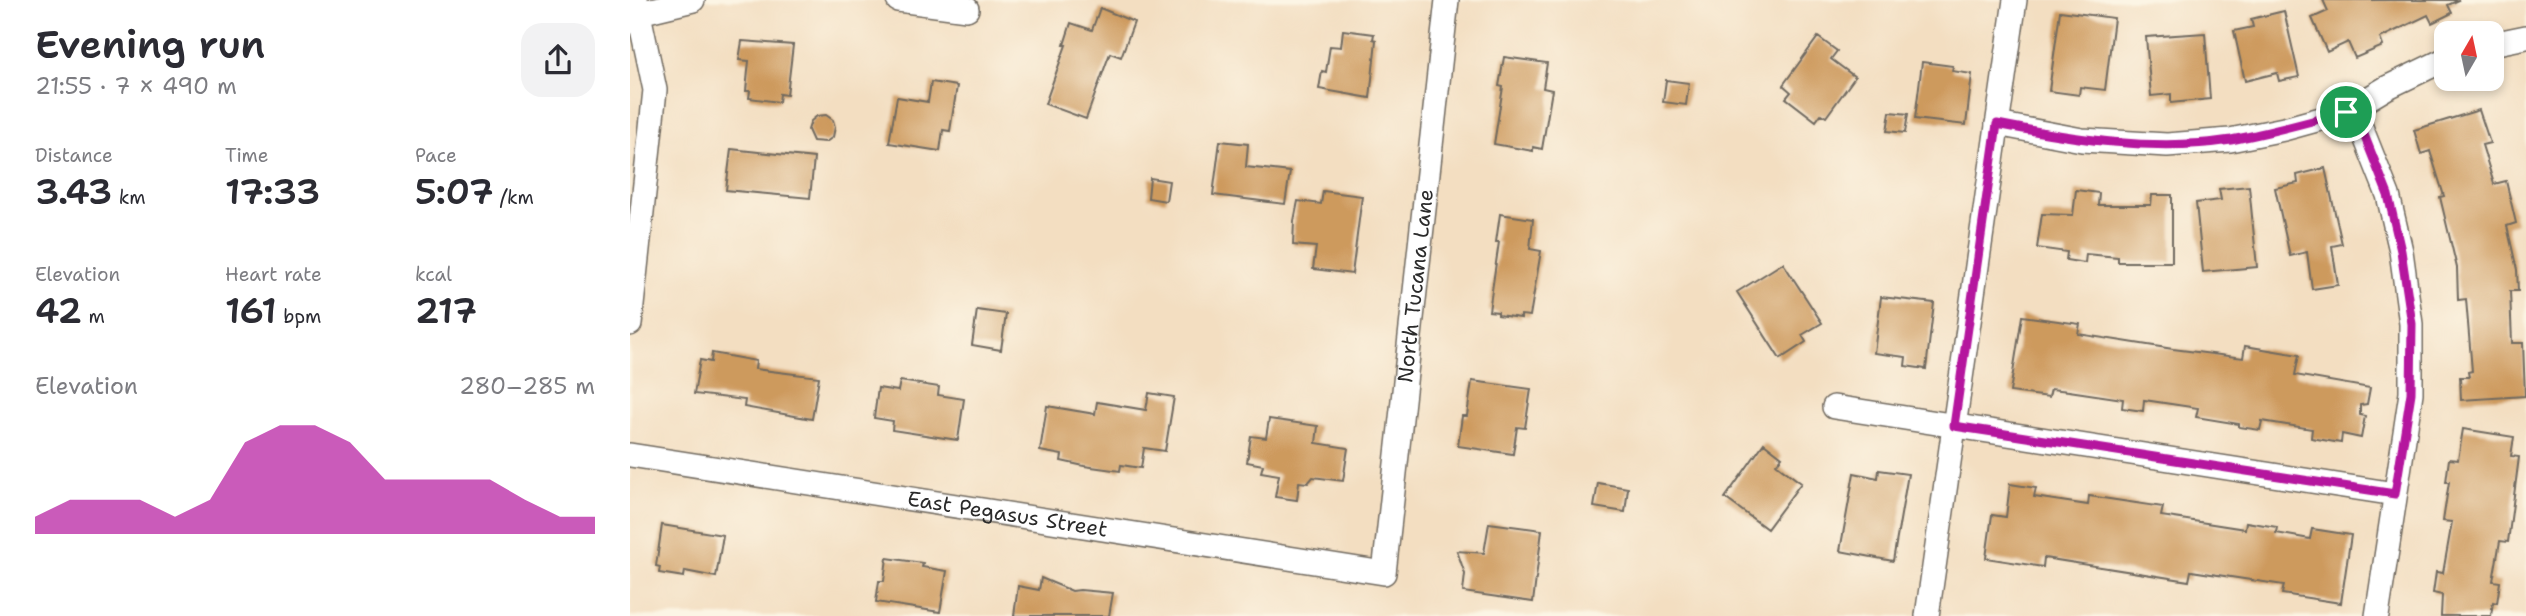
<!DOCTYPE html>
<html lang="en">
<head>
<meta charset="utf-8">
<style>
	body { margin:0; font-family:"Shantell Sans",sans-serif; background:#f2f2f3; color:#2b2b33; height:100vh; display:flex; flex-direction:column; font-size:26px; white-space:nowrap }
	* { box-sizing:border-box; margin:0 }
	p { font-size:23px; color:#7c7c81 }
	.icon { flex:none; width:38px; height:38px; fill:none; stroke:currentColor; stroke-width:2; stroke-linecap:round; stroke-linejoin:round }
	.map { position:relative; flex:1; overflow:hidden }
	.sheet { display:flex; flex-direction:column; background:#fff; width:630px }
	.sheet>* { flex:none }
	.needle { width:46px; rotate:9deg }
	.buttons { position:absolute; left:1804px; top:21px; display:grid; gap:14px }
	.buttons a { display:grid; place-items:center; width:70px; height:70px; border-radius:14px; background:#fff; box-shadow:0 4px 10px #0003; font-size:35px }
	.pin { position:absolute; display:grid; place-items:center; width:60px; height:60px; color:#fff; margin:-30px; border:4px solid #fff; border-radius:50%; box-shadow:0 2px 7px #0007 }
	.round { display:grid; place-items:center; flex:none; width:74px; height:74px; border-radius:21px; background:#f2f2f3 }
	.overview { display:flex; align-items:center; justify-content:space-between; height:119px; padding:0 35px }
	h1 { font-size:38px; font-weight:600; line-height:52px }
	.stats { display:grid; grid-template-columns:repeat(3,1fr); gap:10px; height:119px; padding:7px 35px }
	.stats div { display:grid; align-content:center }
	.stats b { font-size:35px; font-weight:600 }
	.stats small { font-size:19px; font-weight:400 }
	.stats p { font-size:19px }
	.chart { height:196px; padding:14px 35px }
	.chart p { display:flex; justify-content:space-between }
	.chart svg { width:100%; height:126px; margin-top:7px; fill:#b5179e; opacity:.7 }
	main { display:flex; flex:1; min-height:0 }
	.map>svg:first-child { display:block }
	.building { fill:#cd9a5d }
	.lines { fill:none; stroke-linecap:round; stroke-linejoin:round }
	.minor-casing { stroke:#716a60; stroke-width:26 }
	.minor { stroke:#fff; stroke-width:23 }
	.route-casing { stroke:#fff; stroke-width:14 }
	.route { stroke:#b5179e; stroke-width:9 }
	.labels { text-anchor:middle; stroke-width:5; stroke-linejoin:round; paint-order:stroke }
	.street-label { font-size:21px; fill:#2b2b2b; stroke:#fcf5e5 }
</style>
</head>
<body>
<main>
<section class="sheet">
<div class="overview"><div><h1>Evening run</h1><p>21:55 · 7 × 490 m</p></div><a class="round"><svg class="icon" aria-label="share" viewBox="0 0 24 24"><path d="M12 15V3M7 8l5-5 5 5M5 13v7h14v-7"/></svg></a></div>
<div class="stats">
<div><p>Distance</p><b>3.43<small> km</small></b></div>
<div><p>Time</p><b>17:33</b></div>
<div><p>Pace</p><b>5:07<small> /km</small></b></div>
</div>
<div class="stats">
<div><p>Elevation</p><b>42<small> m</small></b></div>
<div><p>Heart rate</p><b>161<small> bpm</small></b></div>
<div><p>kcal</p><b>217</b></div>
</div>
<div class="chart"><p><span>Elevation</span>280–285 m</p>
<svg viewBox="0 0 160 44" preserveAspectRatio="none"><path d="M0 44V38L10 32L20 32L30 32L40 38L50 32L60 12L70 6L80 6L90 12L100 25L110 25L120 25L130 25L140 32L150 38L160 38V44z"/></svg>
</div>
</section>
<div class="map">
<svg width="1896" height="616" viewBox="0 0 1896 616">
	<rect width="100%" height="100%" fill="#fcf5e5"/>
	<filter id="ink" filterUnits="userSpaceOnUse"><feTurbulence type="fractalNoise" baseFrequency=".0143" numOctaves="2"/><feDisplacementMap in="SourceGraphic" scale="14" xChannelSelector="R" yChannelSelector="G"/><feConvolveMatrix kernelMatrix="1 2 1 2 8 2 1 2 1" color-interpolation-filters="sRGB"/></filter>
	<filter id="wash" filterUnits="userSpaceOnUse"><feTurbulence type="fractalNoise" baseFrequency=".00686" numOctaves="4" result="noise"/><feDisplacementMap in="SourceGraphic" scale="28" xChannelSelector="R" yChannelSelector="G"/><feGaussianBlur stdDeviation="1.57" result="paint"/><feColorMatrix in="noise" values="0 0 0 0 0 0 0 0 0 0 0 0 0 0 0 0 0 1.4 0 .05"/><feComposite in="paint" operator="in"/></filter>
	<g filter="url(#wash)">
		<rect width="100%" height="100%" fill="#f3dec1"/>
		<g id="blocks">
			<!-- building -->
			<path class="building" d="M 1693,0 L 1829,0 L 1818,5 L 1822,13 L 1802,23 L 1798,15 L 1750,38 L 1753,46 L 1725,58 L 1718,42 L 1697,52 L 1682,18 L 1698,11 Z
				M 470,8 L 504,22 L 491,57 L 480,53 L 456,119 L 415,104 L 436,45 L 434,45 L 441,23 L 462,30 Z
				M 1430,11 L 1484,18 L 1475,90 L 1450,87 L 1449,95 L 1419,91 Z
				M 1654,11 L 1669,77 L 1649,81 L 1647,73 L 1615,81 L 1604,31 L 1623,27 L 1621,19 Z
				M 713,30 L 744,34 L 743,39 L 746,40 L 740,98 L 689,89 L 692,71 L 696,72 L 700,46 L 711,47 Z
				M 1575,33 L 1580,99 L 1541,103 L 1541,94 L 1521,96 L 1516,37 Z
				M 1188,37 L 1207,51 L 1201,59 L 1225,77 L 1196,117 L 1191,114 L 1186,121 L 1156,98 L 1161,92 L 1153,85 Z
				M 112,41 L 163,45 L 157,95 L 150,94 L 149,102 L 119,98 L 120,91 L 116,91 L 119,61 L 109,60 Z
				M 874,57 L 917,63 L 913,88 L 922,90 L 912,149 L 903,147 L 903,151 L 864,144 L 873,87 L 869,86 Z
				M 1292,62 L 1323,66 L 1322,71 L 1342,74 L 1336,125 L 1285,119 Z
				M 1036,80 L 1059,83 L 1056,105 L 1033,102 Z
				M 301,82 L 327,86 L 320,131 L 313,130 L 310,151 L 259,143 L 267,97 L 298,102 Z
				M 1849,110 L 1860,143 L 1852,145 L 1864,184 L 1876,181 L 1886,223 L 1877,226 L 1887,270 L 1888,291 L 1880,291 L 1882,343 L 1893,343 L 1895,396 L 1831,400 L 1830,377 L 1839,377 L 1838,372 L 1842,371 L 1836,299 L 1828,300 L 1827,268 L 1810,197 L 1814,196 L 1800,151 L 1791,154 L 1784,130 Z
				M 1260,112 L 1278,114 L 1275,133 L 1257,131 Z
				M 196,115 L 203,120 L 205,127 L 203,137 L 196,142 L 183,141 L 178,130 L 181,121 L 187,116 Z
				M 590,141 L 618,144 L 616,167 L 660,172 L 655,204 L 583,195 Z
				M 101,149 L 184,158 L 180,198 L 96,190 Z
				M 1695,168 L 1712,244 L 1702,246 L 1708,285 L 1682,289 L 1677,252 L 1660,256 L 1645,188 L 1668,183 L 1667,175 Z
				M 520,178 L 539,181 L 536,201 L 518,198 Z
				M 1619,186 L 1627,267 L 1573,272 L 1566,203 L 1591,200 L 1589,189 Z
				M 1446,190 L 1469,193 L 1468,205 L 1521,205 L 1522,195 L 1542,195 L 1542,262 L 1488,262 L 1488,257 L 1456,254 L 1455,263 L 1436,260 L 1437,252 L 1407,248 L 1412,214 L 1443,215 Z
				M 693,191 L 732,196 L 722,274 L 683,269 L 686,247 L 663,245 L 664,221 L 668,201 L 691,204 Z
				M 870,214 L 903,219 L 900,249 L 911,251 L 900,316 L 891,315 L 891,318 L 868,315 L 868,312 L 859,311 L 869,242 L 866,242 Z
				M 1153,263 L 1192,323 L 1172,335 L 1176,342 L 1150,359 L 1107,292 Z
				M 1251,297 L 1304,303 L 1296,369 L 1275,366 L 1276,357 L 1244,353 Z
				M 347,310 L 376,314 L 371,350 L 342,345 Z
				M 1392,316 L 1450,324 L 1448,334 L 1543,349 L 1613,358 L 1615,346 L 1669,355 L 1665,375 L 1740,388 L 1737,404 L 1730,405 L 1730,415 L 1735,416 L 1731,438 L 1712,434 L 1711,443 L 1681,438 L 1682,429 L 1632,421 L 1630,430 L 1609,427 L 1609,424 L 1566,417 L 1568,408 L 1514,400 L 1513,411 L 1492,408 L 1493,399 L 1439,391 L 1421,389 L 1419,397 L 1380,392 Z
				M 82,353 L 126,361 L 125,369 L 189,377 L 182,419 L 114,407 L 115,400 L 64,394 L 70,360 L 81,362 Z
				M 270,381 L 309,387 L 308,395 L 334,399 L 328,440 L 262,430 L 263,421 L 244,418 L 248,388 L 268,391 Z
				M 842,381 L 901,389 L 895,428 L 887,427 L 883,454 L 828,446 L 832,416 L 837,416 Z
				M 519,393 L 544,397 L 535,451 L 514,448 L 511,468 L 491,465 L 490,471 L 454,466 L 431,461 L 432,455 L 410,451 L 417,406 L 465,414 L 467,402 L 516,410 Z
				M 639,419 L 688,426 L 686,443 L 718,448 L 713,481 L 683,477 L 678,483 L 669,482 L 667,500 L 645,497 L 649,475 L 631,472 L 633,465 L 617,462 L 621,436 L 636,438 Z
				M 1833,429 L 1884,437 L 1881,456 L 1889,457 L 1878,542 L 1870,541 L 1863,581 L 1870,582 L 1867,603 L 1863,602 L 1861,616 L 1811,616 L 1812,595 L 1803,593 L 1806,572 L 1813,573 L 1822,522 L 1813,521 L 1819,482 L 1816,482 L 1819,459 L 1828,460 Z
				M 1134,443 L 1152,457 L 1146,464 L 1171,483 L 1137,529 L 1095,498 Z
				M 1249,470 L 1278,474 L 1263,561 L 1210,551 L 1224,473 L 1248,478 Z
				M 968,483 L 998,488 L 995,512 L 964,507 Z
				M 1380,484 L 1406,488 L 1404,497 L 1458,505 L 1459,496 L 1486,500 L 1533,507 L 1531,516 L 1615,529 L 1616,522 L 1647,527 L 1646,533 L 1680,539 L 1682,529 L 1721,535 L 1711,603 L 1652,594 L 1654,585 L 1561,571 L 1559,581 L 1414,558 L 1413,567 L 1356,558 L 1362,515 L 1376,517 Z
				M 859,523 L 912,530 L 903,602 L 833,592 L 835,574 L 827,551 L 854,553 Z
				M 32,525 L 93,535 L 86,577 L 55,571 L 54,577 L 29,573 L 30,567 L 26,566 Z
				M 257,558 L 293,563 L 292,567 L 317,571 L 310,612 L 246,602 L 249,581 L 254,581 Z
				M 411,578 L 442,591 L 450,590 L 483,593 L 479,616 L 384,616 L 388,586 L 409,590 Z"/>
		</g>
	</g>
	<g filter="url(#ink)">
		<use href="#blocks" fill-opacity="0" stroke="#716a60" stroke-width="2"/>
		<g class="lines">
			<defs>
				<g id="minor">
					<path d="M 268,0 L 337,9"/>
					<path d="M 9,13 L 63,0"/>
					<path d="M 1862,44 L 1896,37"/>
					<path d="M 1723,107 L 1758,195 L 1771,251 L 1781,324 L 1781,393 L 1747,616"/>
					<path d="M 1367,124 L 1452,140 L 1537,145 L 1600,140 L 1654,129 L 1716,112 L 1756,88 L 1816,59"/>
					<path d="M 0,324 L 25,90 L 6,0"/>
					<path d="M 1204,407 L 1765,494"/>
					<path id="s1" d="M 0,455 L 754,573 L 817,0"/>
					<path d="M 1297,616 L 1385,0"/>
				</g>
			</defs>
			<!-- minor casing -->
			<use href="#minor" class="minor-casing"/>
			<!-- minor -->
			<use href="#minor" class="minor"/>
		</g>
	</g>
	<g class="lines" filter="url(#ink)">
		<defs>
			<path id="route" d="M 1723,107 L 1758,195 L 1771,251 L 1782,324 L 1781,393 L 1765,494 L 1324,426 L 1367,124 C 1444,139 1523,152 1601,140 C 1640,133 1678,122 1716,112 Z"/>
		</defs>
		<!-- route casing -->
		<use href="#route" class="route-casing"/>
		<!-- route -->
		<use href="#route" class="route"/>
	</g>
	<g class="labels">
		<!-- street labels -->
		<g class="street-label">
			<text dy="7" stroke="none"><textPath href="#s1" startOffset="1052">North Tucana Lane</textPath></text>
			<text dy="7" stroke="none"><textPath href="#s1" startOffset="382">East Pegasus Street</textPath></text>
		</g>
	</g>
</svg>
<div class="buttons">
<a><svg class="needle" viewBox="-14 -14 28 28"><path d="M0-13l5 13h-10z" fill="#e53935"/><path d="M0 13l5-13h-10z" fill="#7c7c81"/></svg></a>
</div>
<div class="pin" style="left:1716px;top:112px;background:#1e9e55"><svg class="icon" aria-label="arrive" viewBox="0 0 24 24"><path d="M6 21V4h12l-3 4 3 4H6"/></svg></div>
</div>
</main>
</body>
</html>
